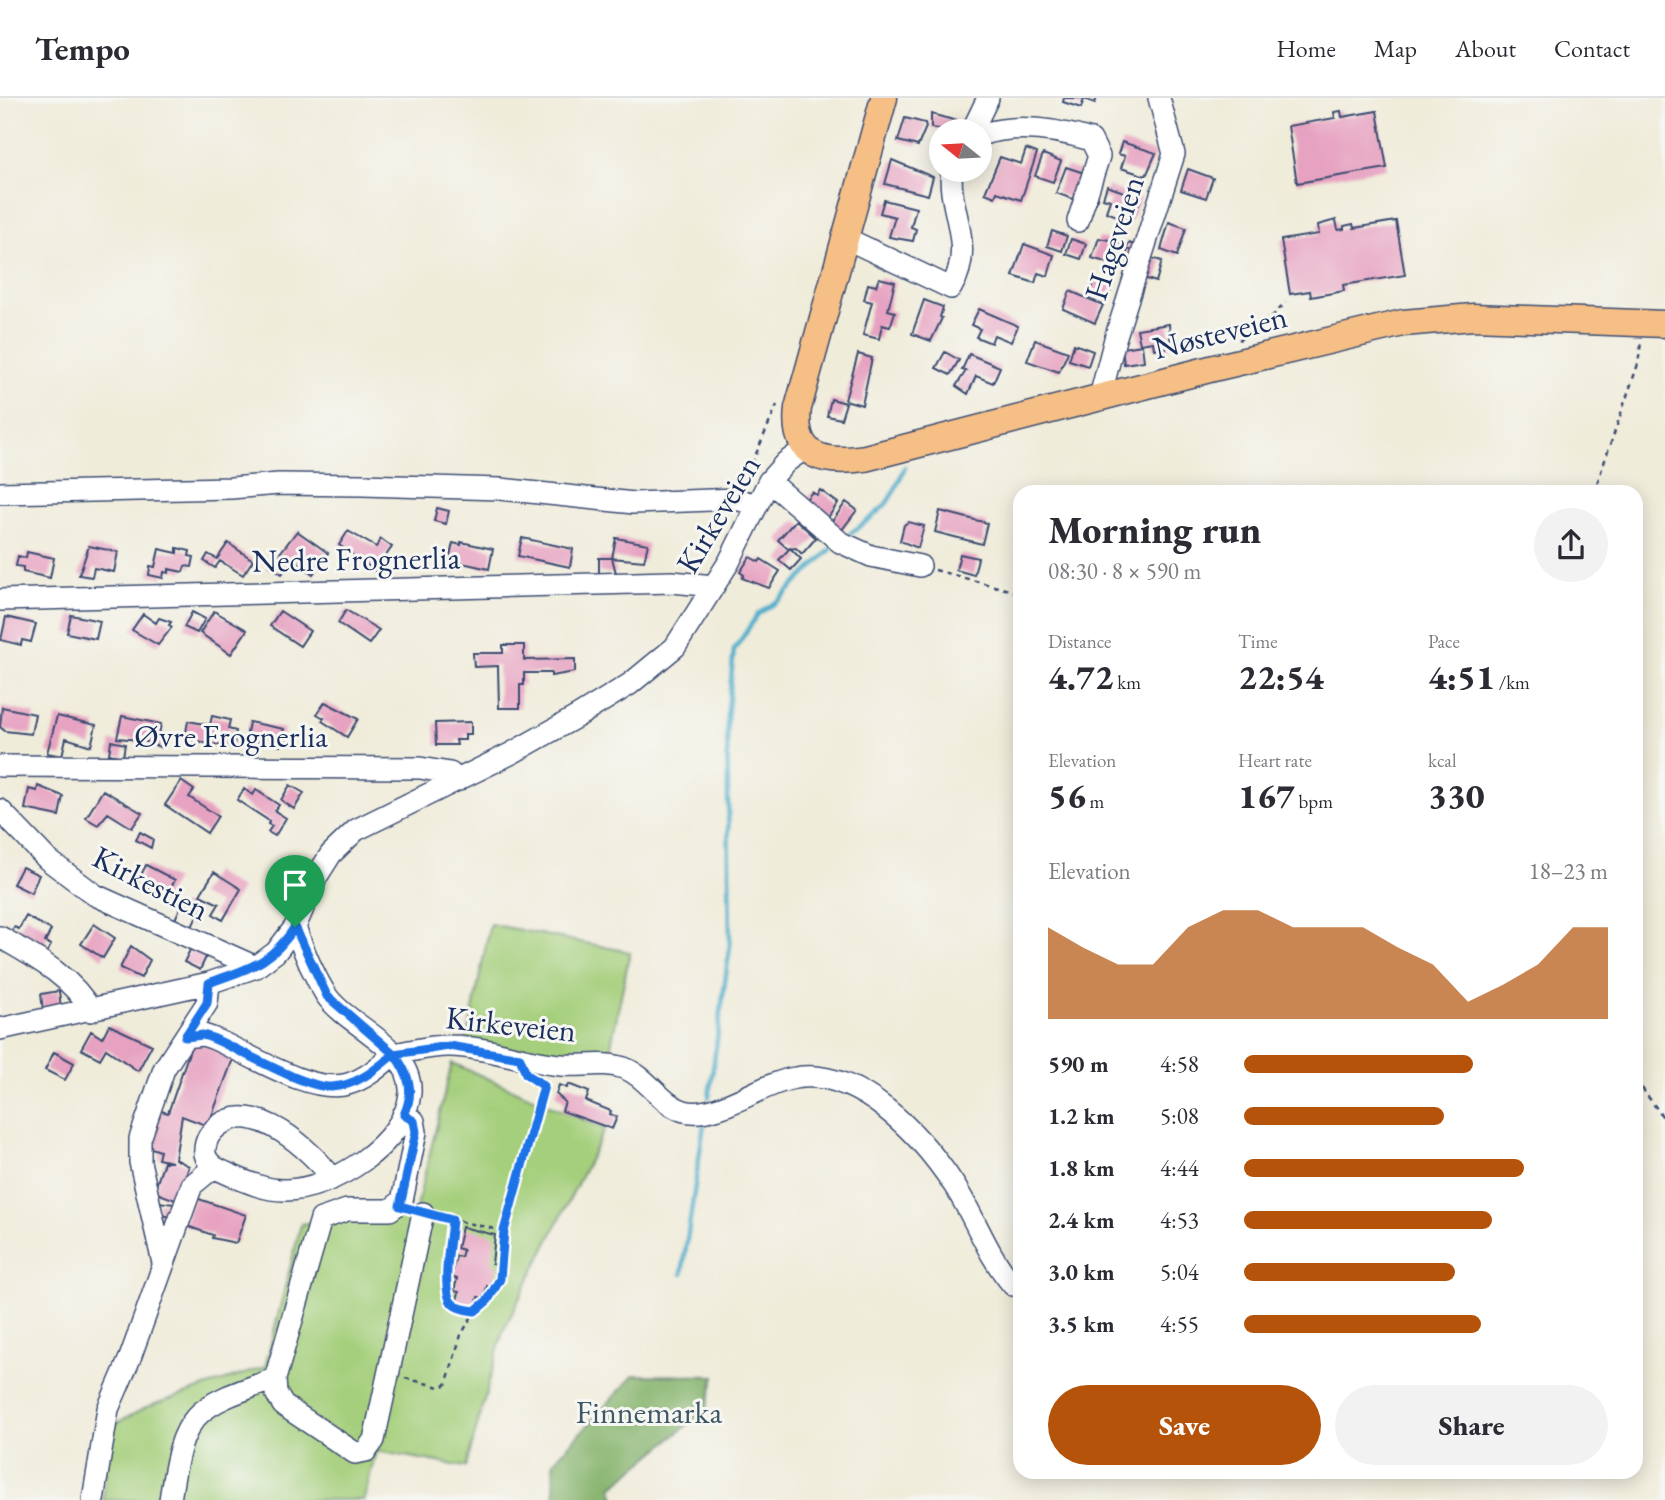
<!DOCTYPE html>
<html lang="en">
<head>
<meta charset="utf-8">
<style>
	body { margin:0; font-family:"EB Garamond",serif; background:#f2f2f3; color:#2b2b33; height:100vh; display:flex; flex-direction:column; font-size:26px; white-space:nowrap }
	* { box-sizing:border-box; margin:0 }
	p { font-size:23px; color:#7c7c81 }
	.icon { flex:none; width:38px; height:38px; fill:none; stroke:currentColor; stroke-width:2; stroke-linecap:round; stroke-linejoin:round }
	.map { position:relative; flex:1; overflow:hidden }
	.panel { position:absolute; left:1013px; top:387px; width:630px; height:994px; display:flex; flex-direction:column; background:#fff; border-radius:21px; box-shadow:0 4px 18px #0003 }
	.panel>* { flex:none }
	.needle { width:46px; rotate:288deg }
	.tools { position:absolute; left:929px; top:21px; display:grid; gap:14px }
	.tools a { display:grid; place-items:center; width:63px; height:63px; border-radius:50%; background:#fff; box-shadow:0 4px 18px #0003; font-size:35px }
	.pin { position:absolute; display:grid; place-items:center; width:60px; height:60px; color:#fff; margin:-72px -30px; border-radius:50% 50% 50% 0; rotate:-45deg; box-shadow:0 0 7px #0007 }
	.pin .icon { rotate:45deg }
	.round { display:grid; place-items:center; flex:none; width:74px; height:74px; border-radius:37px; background:#f2f2f3 }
	.overview { display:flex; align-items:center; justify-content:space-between; height:119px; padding:0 35px }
	h1 { font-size:38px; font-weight:800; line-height:52px }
	.stats { display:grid; grid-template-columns:repeat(3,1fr); gap:10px; height:119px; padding:7px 35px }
	.stats div { display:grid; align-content:center }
	.stats b { font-size:35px; font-weight:800 }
	.stats small { font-size:19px; font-weight:400 }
	.stats p { font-size:19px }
	.chart { height:196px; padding:14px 35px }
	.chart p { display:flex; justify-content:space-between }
	.chart svg { width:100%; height:126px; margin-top:7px; fill:#b45309; opacity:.7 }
	.cta { display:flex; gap:14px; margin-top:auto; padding:14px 35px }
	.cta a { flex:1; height:80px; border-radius:42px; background:#b45309; color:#fff; font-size:28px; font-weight:800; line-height:80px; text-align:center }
	.cta a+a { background:#f2f2f3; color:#2b2b33 }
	ul { padding:0 35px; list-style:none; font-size:23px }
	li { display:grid; grid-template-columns:112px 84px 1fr; align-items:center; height:52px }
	li i { height:18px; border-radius:9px; background:#b45309 }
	header { display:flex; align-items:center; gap:42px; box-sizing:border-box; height:98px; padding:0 35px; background:#fff; border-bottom:2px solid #e1e1e2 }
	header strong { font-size:33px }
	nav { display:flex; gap:38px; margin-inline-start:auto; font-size:24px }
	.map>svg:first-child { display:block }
	.green { fill:#a5cf7b; stroke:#607f6c; stroke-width:2 }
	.forest { fill:#84b26b; stroke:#507064; stroke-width:2 }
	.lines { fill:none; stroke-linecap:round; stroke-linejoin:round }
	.stream { stroke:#4cadcb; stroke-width:4.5 }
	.building { fill:#e7a2c1 }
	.minor-casing { stroke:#3b4b71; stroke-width:24 }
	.major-casing { stroke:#3b4b71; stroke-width:29 }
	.path { stroke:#3b4b71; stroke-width:2.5; stroke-dasharray:5 5; stroke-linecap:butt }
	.minor { stroke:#fff; stroke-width:21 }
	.major { stroke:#f5bf86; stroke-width:26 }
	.route-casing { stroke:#fff; stroke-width:14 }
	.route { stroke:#1a73e8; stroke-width:9 }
	.labels { text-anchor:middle; stroke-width:6; stroke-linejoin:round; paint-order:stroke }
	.street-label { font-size:32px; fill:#1b2f5e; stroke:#f6f6f2 }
	.park-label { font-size:32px; fill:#3e5765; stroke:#f6f6f2 }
</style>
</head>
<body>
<header>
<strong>Tempo</strong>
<nav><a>Home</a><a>Map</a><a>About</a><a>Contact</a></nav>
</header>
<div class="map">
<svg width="1665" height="1402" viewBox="0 0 1665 1402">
	<rect width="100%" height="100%" fill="#f6f6f2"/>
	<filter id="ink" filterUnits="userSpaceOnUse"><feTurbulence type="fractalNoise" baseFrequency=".0143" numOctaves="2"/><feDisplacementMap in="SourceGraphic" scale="14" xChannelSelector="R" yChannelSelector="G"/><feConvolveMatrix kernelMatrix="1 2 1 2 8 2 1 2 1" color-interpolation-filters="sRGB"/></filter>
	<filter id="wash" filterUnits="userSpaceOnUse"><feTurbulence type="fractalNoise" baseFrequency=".00686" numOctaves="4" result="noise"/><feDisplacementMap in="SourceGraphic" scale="28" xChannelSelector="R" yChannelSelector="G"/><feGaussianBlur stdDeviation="1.57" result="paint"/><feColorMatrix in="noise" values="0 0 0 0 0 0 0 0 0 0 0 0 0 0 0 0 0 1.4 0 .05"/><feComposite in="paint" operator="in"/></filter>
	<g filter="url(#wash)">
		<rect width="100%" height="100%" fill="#f0ecda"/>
		<!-- green -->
		<path class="green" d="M 490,826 L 630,854 L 609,957 L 575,963 L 467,943 Z
			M 452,965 L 605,1031 L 503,1233 L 466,1369 L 376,1353 L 364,1402 L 103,1402 L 111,1328 L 149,1308 L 265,1269 L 301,1126 L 378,1115 L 414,1120 Z"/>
		<!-- forest -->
		<path class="forest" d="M 634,1277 L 715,1278 L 706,1312 L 612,1389 L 615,1402 L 555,1402 L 553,1364 Z"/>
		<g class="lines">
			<!-- stream -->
			<path class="stream" d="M 851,435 C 885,409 888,410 905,369
				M 709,999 L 730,848 L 727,621 L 734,552 L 758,516 L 778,503 L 833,449
				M 682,1176 L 704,1026"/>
		</g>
		<g id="blocks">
			<!-- building -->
			<path class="building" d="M 1064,0 L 1097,0 L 1095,5 L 1084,1 L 1081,10 L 1063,4 Z
				M 1341,13 L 1342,19 L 1377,13 L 1387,70 L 1297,85 L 1288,28 L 1335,20 L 1334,14 Z
				M 931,16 L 957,23 L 953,33 L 931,30 Z
				M 905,20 L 925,25 L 926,29 L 918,48 L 898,43 Z
				M 1122,44 L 1156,55 L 1146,78 L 1121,70 L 1125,58 L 1118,56 Z
				M 1026,51 L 1037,55 L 1021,102 L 997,94 L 995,99 L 985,95 L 1000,59 L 1021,66 Z
				M 1043,56 L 1061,63 L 1053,84 L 1035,78 Z
				M 892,62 L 933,79 L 928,97 L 885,86 Z
				M 1066,69 L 1084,75 L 1075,102 L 1056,95 Z
				M 1188,71 L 1213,80 L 1206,100 L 1181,92 Z
				M 1107,88 L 1141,100 L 1131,123 L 1106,114 L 1110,102 L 1103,100 Z
				M 884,102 L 916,110 L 911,129 L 916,131 L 913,143 L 889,139 L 895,119 L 880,115 Z
				M 1336,122 L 1338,132 L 1344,131 L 1344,128 L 1353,126 L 1354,130 L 1396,123 L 1405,177 L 1343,187 L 1344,193 L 1311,199 L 1310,193 L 1290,196 L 1281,142 L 1319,136 L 1318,127 Z
				M 1169,124 L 1186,130 L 1177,158 L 1161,152 Z
				M 1052,133 L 1067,138 L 1062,153 L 1047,148 Z
				M 1099,140 L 1119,144 L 1118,147 L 1127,150 L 1129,145 L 1135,147 L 1133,153 L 1128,151 L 1122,169 L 1092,160 Z
				M 1071,141 L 1086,146 L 1081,161 L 1066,156 Z
				M 1024,146 L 1054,157 L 1048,178 L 1038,175 L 1035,185 L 1013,178 Z
				M 1147,159 L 1162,163 L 1156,184 L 1141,179 Z
				M 879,180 L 895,184 L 888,212 L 895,214 L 890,229 L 882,227 L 879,241 L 863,237 L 872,204 L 864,202 L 868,186 L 876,188 Z
				M 1096,180 L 1113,188 L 1106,203 L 1089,195 Z
				M 1070,193 L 1103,207 L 1095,225 L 1063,211 Z
				M 924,202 L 943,209 L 940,219 L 942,220 L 931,243 L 912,236 Z
				M 979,211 L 1018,228 L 1011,244 L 994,237 L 991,245 L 976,239 L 980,231 L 971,227 Z
				M 1169,226 L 1171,249 L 1154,251 L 1153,244 L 1140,246 L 1137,231 Z
				M 1035,242 L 1068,254 L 1059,274 L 1027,263 Z
				M 1074,246 L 1093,253 L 1088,268 L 1069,262 Z
				M 1142,247 L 1144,263 L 1124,266 L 1122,250 Z
				M 945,254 L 959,262 L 950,277 L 936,270 Z
				M 858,256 L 872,260 L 862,307 L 845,302 Z
				M 969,256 L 1000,269 L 993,285 L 976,278 L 968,296 L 956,288 L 966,273 L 962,272 Z
				M 831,301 L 846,305 L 841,321 L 827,318 Z
				M 820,392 L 838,405 L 827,421 L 804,404 L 812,394 L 817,397 Z
				M 846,404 L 857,412 L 838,437 L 828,429 Z
				M 437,410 L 449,413 L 446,426 L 434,423 Z
				M 940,413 L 987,425 L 982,446 L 935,434 Z
				M 796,422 L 816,440 L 802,456 L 796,450 L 788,451 L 778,442 Z
				M 908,424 L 924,428 L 918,450 L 900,443 L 904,427 Z
				M 297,433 L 328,455 L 313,476 L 293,461 L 282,476 L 270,468 Z
				M 348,433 L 376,449 L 381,441 L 392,449 L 375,473 L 339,447 Z
				M 522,440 L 573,451 L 570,469 L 518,458 Z
				M 616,440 L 648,446 L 644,463 L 612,460 Z
				M 461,444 L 493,451 L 489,471 L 449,462 L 453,445 L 461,447 Z
				M 228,445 L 253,462 L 243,477 L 220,463 L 215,470 L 204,463 L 208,456 L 217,461 Z
				M 89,448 L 118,454 L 114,474 L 94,470 L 92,479 L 79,477 Z
				M 177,450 L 190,453 L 189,458 L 194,459 L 192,469 L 185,468 L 183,474 L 169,471 L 169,475 L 164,474 L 163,480 L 149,477 L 150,468 L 155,469 L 159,451 L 177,455 Z
				M 790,450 L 801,461 L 791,472 L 779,462 Z
				M 27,454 L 54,460 L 50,480 L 23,474 L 23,469 L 16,468 L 18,458 L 26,460 Z
				M 960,456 L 978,460 L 974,477 L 956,472 Z
				M 750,459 L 759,464 L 761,461 L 780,473 L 769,490 L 742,480 L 744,477 L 740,474 Z
				M 599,460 L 612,460 L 616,475 L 599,475 Z
				M 346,512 L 379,532 L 369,546 L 338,525 Z
				M 214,513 L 247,532 L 231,556 L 200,535 Z
				M 280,513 L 310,533 L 300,548 L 270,528 Z
				M 192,514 L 205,521 L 197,535 L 184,529 Z
				M 143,516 L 156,525 L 159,520 L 171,524 L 169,527 L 172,529 L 158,547 L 132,532 Z
				M 71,517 L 100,523 L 96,541 L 67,535 Z
				M 6,519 L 36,526 L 31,544 L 22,542 L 21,547 L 1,542 Z
				M 503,547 L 524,547 L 524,562 L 575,561 L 575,574 L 551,578 L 551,575 L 524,575 L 524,587 L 520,587 L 520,610 L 499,610 L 498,568 L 474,569 L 473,555 L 503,555 Z
				M 325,604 L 358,621 L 347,639 L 322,623 L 324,620 L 317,616 Z
				M 2,609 L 35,616 L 31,636 L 5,633 L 0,629 Z
				M 57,618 L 96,627 L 91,648 L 66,640 L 62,658 L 47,655 Z
				M 122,618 L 161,626 L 159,636 L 165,637 L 162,650 L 141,642 L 117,640 Z
				M 212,618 L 230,622 L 228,631 L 236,633 L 233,650 L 212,646 L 211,650 L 205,648 L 206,645 L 185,640 L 188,623 L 210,627 Z
				M 249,624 L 284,631 L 280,648 L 251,642 L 252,636 L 247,635 Z
				M 471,624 L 471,636 L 465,636 L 465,642 L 456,642 L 457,647 L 436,647 L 435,625 Z
				M 111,643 L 125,646 L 123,659 L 109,656 Z
				M 181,683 L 194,692 L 189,699 L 218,718 L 207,735 L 165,707 Z
				M 290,687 L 304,695 L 294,711 L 281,702 Z
				M 38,688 L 63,698 L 59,718 L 25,711 L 29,691 L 37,693 Z
				M 244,691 L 253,697 L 256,692 L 279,707 L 275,713 L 286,720 L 275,738 L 268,734 L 272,728 L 268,726 L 269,723 L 237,702 Z
				M 103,692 L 142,715 L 132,730 L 108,715 L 98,727 L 86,720 Z
				M 140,734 L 153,741 L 151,750 L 136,742 Z
				M 146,767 L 175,782 L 166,799 L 137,785 Z
				M 22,769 L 39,777 L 31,795 L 13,786 Z
				M 214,774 L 241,791 L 223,822 L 213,816 L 219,806 L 200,797 Z
				M 182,806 L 199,814 L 192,829 L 175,821 Z
				M 26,818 L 51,832 L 45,844 L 51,847 L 44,860 L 8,842 L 14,829 L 19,831 Z
				M 94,826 L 115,840 L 103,860 L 81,846 Z
				M 131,848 L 150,862 L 141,880 L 120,870 Z
				M 191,850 L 207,857 L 200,872 L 184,864 Z
				M 59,893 L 61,910 L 43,912 L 41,896 Z
				M 109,927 L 152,947 L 138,973 L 106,951 L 100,961 L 81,951 L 91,933 L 102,940 Z
				M 193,943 L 234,958 L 208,1028 L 182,1018 L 175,1061 L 189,1068 L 178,1103 L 154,1094 L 164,1064 L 172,1064 L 158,1061 L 160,1053 L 143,1047 L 154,1011 L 168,1015 Z
				M 54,954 L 74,965 L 65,982 L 45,972 Z
				M 568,986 L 589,994 L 586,1003 L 611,1013 L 610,1016 L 617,1019 L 612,1031 L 562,1013 L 565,1004 L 556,996 L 559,987 L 567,990 Z
				M 193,1099 L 246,1117 L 236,1145 L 212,1140 L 213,1137 L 184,1127 Z
				M 159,1104 L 174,1106 L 171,1119 L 157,1116 Z
				M 462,1129 L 495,1137 L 492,1166 L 498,1167 L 492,1189 L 487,1188 L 484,1200 L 478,1199 L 476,1210 L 456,1206 L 459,1194 L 454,1193 L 457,1181 L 451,1179 L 456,1158 L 461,1159 L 463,1152 L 457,1150 Z"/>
		</g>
	</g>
	<g filter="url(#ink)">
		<use href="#blocks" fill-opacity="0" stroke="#3b4b71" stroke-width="2"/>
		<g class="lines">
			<defs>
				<path id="minor" d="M 972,33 L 988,0
					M 980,37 C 1016,25 1055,31 1091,42 L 1099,58 L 1078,123
					M 845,140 L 951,190 C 977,146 946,111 952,72
					M 1100,299 L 1115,241 L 1174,56 L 1159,0
					M 769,383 L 840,444 L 871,458 L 920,468
					M 0,395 L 231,390 L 279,386 L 362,387 L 500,391 L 634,405 L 736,401 L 757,407
					M 0,502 L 672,484 L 714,488
					M 0,668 L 420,670 L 450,675 L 458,682
					M 0,712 L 47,761 L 95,797 L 256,869
					M 295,829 C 303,852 313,876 326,897 C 348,929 413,949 410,995 C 406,1045 331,1093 284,1092 C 266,1092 249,1085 233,1078 C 222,1073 208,1069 205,1056 C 204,1045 209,1035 218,1028 C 254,999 312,1053 332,1080
					M 0,839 C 33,858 72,878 91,913
					M 0,931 L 209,885 L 256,869 L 276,854 L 295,829 L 317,778 L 331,756 L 356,732 L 512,655 L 578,618 L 630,586 L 675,549 L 729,464 L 769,383 L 786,364 L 806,350
					M 185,939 L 203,937 L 212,940 C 248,955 310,997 348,986 C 366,981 380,968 394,956
					M 394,956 C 412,953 433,947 451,948 C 488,949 525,964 561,967 C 582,969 604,963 624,970 C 648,979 660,1006 684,1013 C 717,1022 761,985 795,980 C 858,969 922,1038 954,1087 C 975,1119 987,1157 1013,1187
					M 403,1017 L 414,1023 L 416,1034 L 402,1103 L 390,1112 L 347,1112 L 321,1121 L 275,1281 L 276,1295 L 283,1307 L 355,1355 L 366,1353 L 374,1342 L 423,1115
					M 163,1165 L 140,1064 L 140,1041 L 164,971 L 207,905 L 209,885
					M 93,1402 L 108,1311 L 130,1260 L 192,1087 L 214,1069
					M 170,1402 C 183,1314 192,1309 275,1281"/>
				<path id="major" d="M 884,0 L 798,310 C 792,360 824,366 865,360 L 1214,270 L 1403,225 L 1473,219 L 1665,226"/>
			</defs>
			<!-- minor casing -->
			<use href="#minor" class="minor-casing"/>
			<!-- major casing -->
			<use href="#major" class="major-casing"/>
			<!-- path -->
			<path class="path" d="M 1239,242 L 1264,226 L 1286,205
				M 744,384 L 777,307
				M 1594,394 L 1638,266 L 1641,244
				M 935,472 L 1020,495
				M 1636,982 L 1665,1022
				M 440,1119 L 504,1133
				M 452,1122 C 451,1138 440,1195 452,1206 C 458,1211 467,1212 474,1213
				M 405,1280 L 440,1289 L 446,1287 L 461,1237 L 475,1213 L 488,1202 L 501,1181 L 504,1133 L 545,992 L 539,983"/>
			<!-- minor -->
			<use href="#minor" class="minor"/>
			<!-- major -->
			<use href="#major" class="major"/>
		</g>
	</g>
	<g class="lines" filter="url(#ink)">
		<defs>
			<path id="route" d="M 295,829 C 270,867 248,870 209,885 L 207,905 L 185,939 L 203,937 L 212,940 C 241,952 304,990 332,989 C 357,988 376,971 394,956 C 409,976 415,993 404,1017 L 414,1023 L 416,1034 L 400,1108 L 452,1122 C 451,1139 440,1195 453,1206 C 458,1211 468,1212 475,1213 L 488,1202 L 500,1181 L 504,1133 L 544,988 L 526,976 L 520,960 L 449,948 L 394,956 L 327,898 L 295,829"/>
		</defs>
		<!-- route casing -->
		<use href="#route" class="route-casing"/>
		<!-- route -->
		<use href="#route" class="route"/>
	</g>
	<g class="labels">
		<!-- street labels -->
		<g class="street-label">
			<text transform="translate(1114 140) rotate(-72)" y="11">Hageveien</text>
			<text transform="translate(1220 234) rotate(-14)" y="11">Nøsteveien</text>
			<text transform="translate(718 416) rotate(-59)" y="11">Kirkeveien</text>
			<text transform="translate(356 461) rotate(-1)" y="11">Nedre Frognerlia</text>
			<text x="231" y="649">Øvre Frognerlia</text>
			<text transform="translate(151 785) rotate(27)" y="11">Kirkestien</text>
			<text transform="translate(511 926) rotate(6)" y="11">Kirkeveien</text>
		</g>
		<!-- park labels -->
		<g class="park-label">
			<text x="649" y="1325">Finnemarka</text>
		</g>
	</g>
</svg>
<div class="tools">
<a><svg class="needle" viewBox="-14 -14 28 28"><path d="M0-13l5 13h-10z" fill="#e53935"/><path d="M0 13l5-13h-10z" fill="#7c7c81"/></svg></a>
</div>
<div class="pin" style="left:295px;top:829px;background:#1e9e55"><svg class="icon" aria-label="arrive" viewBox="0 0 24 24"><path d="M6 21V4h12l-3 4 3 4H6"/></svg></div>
<section class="panel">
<div class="overview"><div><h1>Morning run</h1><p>08:30 · 8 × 590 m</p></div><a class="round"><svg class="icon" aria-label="share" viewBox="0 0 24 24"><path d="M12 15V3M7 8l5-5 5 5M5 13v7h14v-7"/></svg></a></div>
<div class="stats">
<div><p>Distance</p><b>4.72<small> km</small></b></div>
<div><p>Time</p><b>22:54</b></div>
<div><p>Pace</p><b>4:51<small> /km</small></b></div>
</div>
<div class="stats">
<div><p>Elevation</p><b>56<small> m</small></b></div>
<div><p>Heart rate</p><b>167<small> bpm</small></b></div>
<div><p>kcal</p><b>330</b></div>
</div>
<div class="chart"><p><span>Elevation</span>18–23 m</p>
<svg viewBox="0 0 160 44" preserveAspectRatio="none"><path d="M0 44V12L10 19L20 25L30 25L40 12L50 6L60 6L70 12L80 12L90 12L100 19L110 25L120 38L130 32L140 25L150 12L160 12V44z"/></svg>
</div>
<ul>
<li><b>590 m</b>4:58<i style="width:63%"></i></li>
<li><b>1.2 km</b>5:08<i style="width:55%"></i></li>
<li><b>1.8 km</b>4:44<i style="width:77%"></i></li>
<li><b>2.4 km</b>4:53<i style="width:68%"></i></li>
<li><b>3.0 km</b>5:04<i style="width:58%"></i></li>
<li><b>3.5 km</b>4:55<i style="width:65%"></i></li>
</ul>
<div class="cta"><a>Save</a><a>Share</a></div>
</section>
</div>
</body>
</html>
